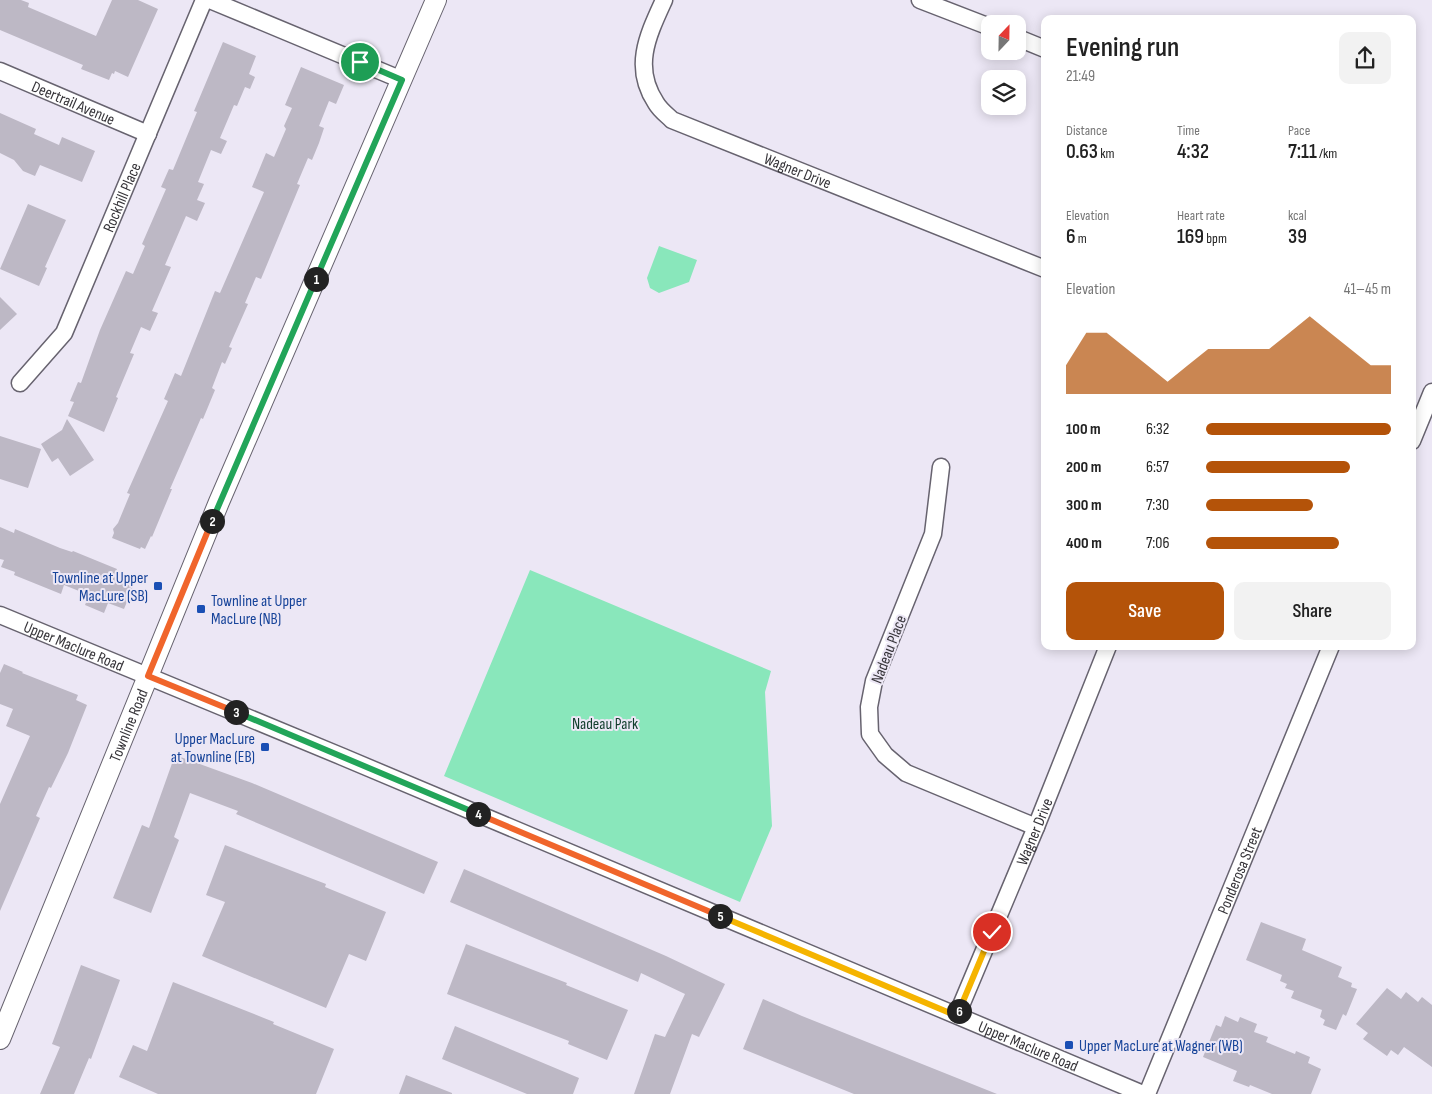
<!DOCTYPE html>
<html lang="en">
<head>
<meta charset="utf-8">
<style>
	body { margin:0; font-family:"Sofia Sans Condensed",sans-serif; background:#f2f2f2; color:#222; height:100vh; display:flex; flex-direction:column; font-size:19px; white-space:nowrap }
	* { box-sizing:border-box; margin:0 }
	p { font-size:16px; color:#767676 }
	.icon { flex:none; width:28px; height:28px; fill:none; stroke:currentColor; stroke-width:2; stroke-linecap:round; stroke-linejoin:round }
	.map { position:relative; flex:1; overflow:hidden }
	.panel { position:absolute; left:1041px; top:15px; width:375px; height:635px; display:flex; flex-direction:column; background:#fff; border-radius:10px; box-shadow:0 2px 12px #0003 }
	.panel>* { flex:none }
	.needle { width:32px; rotate:22deg }
	.buttons { position:absolute; left:981px; top:15px; display:grid; gap:10px }
	.buttons a { display:grid; place-items:center; width:45px; height:45px; border-radius:10px; background:#fff; box-shadow:0 2px 12px #0003; font-size:25px }
	.pin { position:absolute; display:grid; place-items:center; width:42px; height:42px; color:#fff; margin:-21px; border:2px solid #fff; border-radius:50%; box-shadow:0 1px 5px #0007 }
	.km { position:absolute; width:25px; height:25px; margin:-12px; border-radius:50%; background:#222; color:#fff; font-size:14px; line-height:25px; text-align:center }
	.round { display:grid; place-items:center; flex:none; width:52px; height:52px; border-radius:10px; background:#f2f2f2 }
	.summary { display:flex; align-items:center; justify-content:space-between; height:85px; padding:0 25px }
	h1 { font-size:28px; font-weight:600; line-height:38px }
	.stats { display:grid; grid-template-columns:repeat(3,1fr); gap:8px; height:85px; padding:5px 25px }
	.stats div { display:grid; align-content:center }
	.stats b { font-size:21px; font-weight:600 }
	.stats small { font-size:14px; font-weight:400 }
	.stats p { font-size:14px }
	.chart { height:140px; padding:10px 25px }
	.chart p { display:flex; justify-content:space-between }
	.chart svg { width:100%; height:90px; margin-top:5px; fill:#b45309; opacity:.7 }
	.button { display:flex; gap:10px; margin-top:auto; padding:10px 25px }
	.button a { flex:1; height:58px; border-radius:10px; background:#b45309; color:#fff; font-size:20px; font-weight:600; line-height:58px; text-align:center }
	.button a+a { background:#f2f2f2; color:#222 }
	ul { padding:0 25px; list-style:none; font-size:16px }
	li { display:grid; grid-template-columns:80px 60px 1fr; align-items:center; height:38px }
	li i { height:12px; border-radius:6px; background:#b45309 }
	.map>svg:first-child { display:block }
	.green { fill:#89e7bb }
	.building { fill:#bdb8c5 }
	.lines { fill:none; stroke-linecap:round; stroke-linejoin:round }
	.minor-casing { stroke:#67636f; stroke-width:19 }
	.tertiary-casing { stroke:#67636f; stroke-width:22 }
	.minor { stroke:#fff; stroke-width:16 }
	.tertiary { stroke:#fff; stroke-width:20 }
	.split-1-casing { stroke:#fff; stroke-width:10 }
	.split-2-casing { stroke:#fff; stroke-width:10 }
	.split-3-casing { stroke:#fff; stroke-width:10 }
	.split-4-casing { stroke:#fff; stroke-width:10 }
	.split-5-casing { stroke:#fff; stroke-width:10 }
	.split-6-casing { stroke:#fff; stroke-width:10 }
	.split-7-casing { stroke:#fff; stroke-width:10 }
	.split-1 { stroke:#22a559; stroke-width:6 }
	.split-2 { stroke:#22a559; stroke-width:6 }
	.split-3 { stroke:#f0652b; stroke-width:6 }
	.split-4 { stroke:#22a559; stroke-width:6 }
	.split-5 { stroke:#f0652b; stroke-width:6 }
	.split-6 { stroke:#f5b400; stroke-width:6 }
	.split-7 { stroke:#f5b400; stroke-width:6 }
	.transit-dot { fill:#1a4fb4; stroke:#ece7f5; stroke-width:2 }
	.labels { text-anchor:middle; stroke-width:4; stroke-linejoin:round; paint-order:stroke }
	.street-label { font-size:16px; fill:#363439; stroke:#ece7f5 }
	.transit-label { font-size:16px; fill:#164399; stroke:#ece7f5; text-anchor:end }
	.park-label { font-size:16px; fill:#103d2b; stroke:#ece7f5 }
</style>
</head>
<body>
<div class="map">
<svg width="1432" height="1094" viewBox="0 0 1432 1094">
	<rect width="100%" height="100%" fill="#ece7f5"/>
	<!-- green -->
	<path class="green" d="M 659,246 L 697,260 L 689,282 L 659,293 L 650,288 L 647,278 Z
		M 530,570 L 771,671 L 765,692 L 772,826 L 740,902 L 444,776 Z"/>
	<!-- building -->
	<path class="building" d="M 0,0 L 21,0 L 29,3 L 28,7 L 96,36 L 112,0 L 138,0 L 158,9 L 128,77 L 115,71 L 114,74 L 112,73 L 109,80 L 81,69 L 83,65 L 0,30 Z
		M 223,42 L 256,56 L 249,74 L 255,77 L 250,89 L 245,87 L 237,106 L 234,105 L 220,138 L 227,141 L 221,154 L 211,150 L 198,182 L 204,184 L 197,200 L 205,203 L 197,221 L 186,216 L 165,265 L 171,267 L 152,311 L 158,313 L 150,331 L 141,327 L 130,353 L 134,354 L 116,397 L 118,398 L 104,432 L 68,416 L 74,402 L 70,401 L 78,382 L 81,383 L 100,330 L 126,271 L 133,274 L 145,246 L 142,244 L 166,189 L 161,187 L 169,169 L 173,170 L 197,112 L 194,111 Z
		M 301,67 L 344,85 L 336,104 L 329,101 L 319,126 L 324,128 L 319,143 L 312,160 L 308,158 L 297,184 L 300,185 L 261,279 L 256,277 L 245,303 L 248,304 L 229,347 L 232,348 L 225,364 L 222,362 L 212,388 L 215,390 L 203,419 L 201,418 L 170,489 L 172,489 L 152,537 L 151,536 L 145,549 L 141,547 L 140,549 L 112,538 L 114,533 L 113,529 L 118,523 L 130,494 L 127,493 L 168,401 L 164,399 L 175,373 L 181,376 L 215,291 L 220,293 L 264,192 L 252,187 L 266,153 L 274,157 L 286,129 L 284,126 L 292,108 L 285,105 Z
		M 0,113 L 36,129 L 34,134 L 59,145 L 62,137 L 95,151 L 82,182 L 40,165 L 35,176 L 23,171 L 14,160 L 0,153 Z
		M 28,204 L 66,220 L 45,267 L 47,268 L 39,286 L 0,269 Z
		M 0,297 L 17,314 L 0,330 Z
		M 67,419 L 94,460 L 70,476 L 58,458 L 52,462 L 41,444 L 62,430 Z
		M 0,436 L 41,449 L 28,488 L 0,479 Z
		M 0,527 L 14,533 L 15,529 L 60,548 L 72,552 L 73,551 L 117,569 L 114,576 L 124,580 L 123,583 L 133,587 L 124,609 L 108,603 L 104,613 L 85,605 L 89,595 L 64,585 L 61,594 L 14,575 L 15,572 L 1,567 L 4,560 L 0,559 Z
		M 4,664 L 23,672 L 22,673 L 78,695 L 76,700 L 87,705 L 68,753 L 51,788 L 49,787 L 36,816 L 40,818 L 0,911 L 0,804 L 30,736 L 6,726 L 13,709 L 0,704 L 0,673 Z
		M 175,755 L 252,783 L 438,862 L 424,894 L 236,814 L 238,811 L 190,793 L 174,837 L 179,840 L 151,913 L 113,898 L 142,825 L 149,828 Z
		M 225,845 L 326,884 L 325,887 L 386,912 L 366,961 L 349,954 L 326,1008 L 202,956 L 225,902 L 206,895 Z
		M 464,869 L 666,956 L 725,984 L 699,1037 L 692,1034 L 670,1094 L 634,1094 L 655,1034 L 665,1037 L 685,994 L 641,973 L 638,982 L 450,902 Z
		M 1261,922 L 1306,939 L 1302,950 L 1342,967 L 1338,977 L 1352,983 L 1351,987 L 1357,989 L 1346,1016 L 1343,1014 L 1336,1030 L 1323,1025 L 1325,1020 L 1320,1017 L 1322,1010 L 1291,998 L 1294,991 L 1285,988 L 1287,984 L 1280,981 L 1282,975 L 1246,960 Z
		M 466,944 L 567,983 L 566,985 L 628,1010 L 607,1060 L 568,1044 L 569,1041 L 447,994 Z
		M 81,965 L 120,980 L 91,1059 L 89,1058 L 74,1094 L 40,1094 L 60,1047 L 52,1044 Z
		M 173,982 L 274,1022 L 273,1024 L 334,1049 L 316,1094 L 158,1094 L 119,1077 L 133,1045 L 147,1051 Z
		M 1387,988 L 1401,999 L 1406,992 L 1418,1002 L 1422,997 L 1432,1005 L 1432,1067 L 1404,1047 L 1398,1055 L 1391,1050 L 1387,1056 L 1363,1039 L 1368,1033 L 1356,1024 Z
		M 763,999 L 802,1016 L 997,1094 L 854,1094 L 802,1073 L 743,1049 Z
		M 1225,1016 L 1238,1022 L 1240,1017 L 1257,1024 L 1254,1032 L 1268,1037 L 1266,1042 L 1295,1054 L 1296,1051 L 1310,1057 L 1308,1063 L 1321,1069 L 1311,1094 L 1272,1094 L 1250,1085 L 1249,1087 L 1233,1081 L 1237,1071 L 1203,1057 L 1216,1025 L 1221,1027 Z
		M 455,1026 L 579,1078 L 573,1094 L 527,1094 L 442,1059 Z
		M 406,1075 L 452,1093 L 452,1094 L 399,1094 Z"/>
	<g class="lines">
		<defs>
			<g id="minor">
				<path d="M 210,0 L 402,80"/>
				<path id="s1" d="M 664,0 C 648,35 632,67 656,103 C 660,110 667,115 672,120 L 1045,269"/>
				<path d="M 920,0 L 990,27"/>
				<path d="M 1018,38 L 1045,49"/>
				<path id="s2" d="M 0,71 L 148,134"/>
				<path id="s3" d="M 20,383 L 64,333 L 204,0"/>
				<path d="M 1412,441 L 1432,392"/>
				<path d="M 941,467 L 933,534 L 874,681 L 869,707 L 870,734 L 885,755 L 906,773 L 1036,827"/>
				<path id="s4" d="M 0,615 L 343,757 L 1143,1094"/>
				<path id="s5" d="M 957,1015 L 1036,827 L 1108,646"/>
				<path id="s6" d="M 1147,1094 L 1331,646"/>
			</g>
			<g id="tertiary">
				<path id="s7" d="M 0,1039 L 219,502 L 436,0"/>
			</g>
		</defs>
		<!-- minor casing -->
		<use href="#minor" class="minor-casing"/>
		<!-- tertiary casing -->
		<use href="#tertiary" class="tertiary-casing"/>
		<!-- minor -->
		<use href="#minor" class="minor"/>
		<!-- tertiary -->
		<use href="#tertiary" class="tertiary"/>
	</g>
	<g class="lines">
		<defs>
			<path id="split-1" d="M 316,279 L 402,80 L 360,62"/>
			<path id="split-2" d="M 212,521 L 316,279"/>
			<path id="split-3" d="M 212,521 L 148,676 L 236,712"/>
			<path id="split-4" d="M 236,712 L 478,814"/>
			<path id="split-5" d="M 478,814 L 720,916"/>
			<path id="split-6" d="M 720,916 L 957,1016 L 959,1011"/>
			<path id="split-7" d="M 959,1011 L 992,932"/>
		</defs>
		<!-- split-1 casing -->
		<use href="#split-1" class="split-1-casing"/>
		<!-- split-2 casing -->
		<use href="#split-2" class="split-2-casing"/>
		<!-- split-3 casing -->
		<use href="#split-3" class="split-3-casing"/>
		<!-- split-4 casing -->
		<use href="#split-4" class="split-4-casing"/>
		<!-- split-5 casing -->
		<use href="#split-5" class="split-5-casing"/>
		<!-- split-6 casing -->
		<use href="#split-6" class="split-6-casing"/>
		<!-- split-7 casing -->
		<use href="#split-7" class="split-7-casing"/>
		<!-- split-1 -->
		<use href="#split-1" class="split-1"/>
		<!-- split-2 -->
		<use href="#split-2" class="split-2"/>
		<!-- split-3 -->
		<use href="#split-3" class="split-3"/>
		<!-- split-4 -->
		<use href="#split-4" class="split-4"/>
		<!-- split-5 -->
		<use href="#split-5" class="split-5"/>
		<!-- split-6 -->
		<use href="#split-6" class="split-6"/>
		<!-- split-7 -->
		<use href="#split-7" class="split-7"/>
	</g>
	<!-- markers -->
	<g class="transit-dot">
		<rect x="153" y="581" width="10" height="10" rx="2.5"/>
		<rect x="196" y="604" width="10" height="10" rx="2.5"/>
		<rect x="260" y="742" width="10" height="10" rx="2.5"/>
		<rect x="1064" y="1040" width="10" height="10" rx="2.5"/>
	</g>
	<g class="labels">
		<!-- street labels -->
		<g class="street-label">
			<text dy="6" stroke="none"><textPath href="#s2" startOffset="80">Deertrail Avenue</textPath></text>
			<text dy="6" stroke="none"><textPath href="#s1" startOffset="268">Wagner Drive</textPath></text>
			<text dy="6" stroke="none"><textPath href="#s3" startOffset="214">Rockhill Place</textPath></text>
			<text dy="6" stroke="none"><textPath href="#s4" startOffset="80">Upper Maclure Road</textPath></text>
			<text transform="translate(888 649) rotate(-69)" y="6">Nadeau Place</text>
			<text dy="6" stroke="none"><textPath href="#s7" startOffset="339">Townline Road</textPath></text>
			<text dy="6" stroke="none"><textPath href="#s5" startOffset="199">Wagner Drive</textPath></text>
			<text dy="6" stroke="none"><textPath href="#s6" startOffset="242">Ponderosa Street</textPath></text>
			<text dy="6" stroke="none"><textPath href="#s4" startOffset="1115">Upper Maclure Road</textPath></text>
		</g>
		<!-- transit labels -->
		<g class="transit-label">
			<text x="148" y="583">Townline at Upper<tspan x="148" dy="18">MacLure (SB)</tspan></text>
			<text x="211" y="606" text-anchor="start">Townline at Upper<tspan x="211" dy="18">MacLure (NB)</tspan></text>
			<text x="255" y="744">Upper MacLure<tspan x="255" dy="18">at Townline (EB)</tspan></text>
			<text x="1079" y="1051" text-anchor="start">Upper MacLure at Wagner (WB)</text>
		</g>
		<!-- park labels -->
		<g class="park-label">
			<text x="605" y="729">Nadeau Park</text>
		</g>
	</g>
</svg>
<div class="buttons">
<a><svg class="needle" viewBox="-14 -14 28 28"><path d="M0-13l5 13h-10z" fill="#e53935"/><path d="M0 13l5-13h-10z" fill="#767676"/></svg></a>
<a><svg class="icon" aria-label="layers" viewBox="0 0 24 24"><path d="M12 4l9 5-9 5-9-5zM3 14l9 5 9-5"/></svg></a>
</div>
<div class="pin" style="left:360px;top:62px;background:#1e9e55"><svg class="icon" aria-label="arrive" viewBox="0 0 24 24"><path d="M6 21V4h12l-3 4 3 4H6"/></svg></div>
<div class="pin" style="left:992px;top:932px;background:#d93025"><svg class="icon" aria-label="check" viewBox="0 0 24 24"><path d="M5 12l5 5 9-10"/></svg></div>
<b class="km" style="left:316px;top:279px">1</b>
<b class="km" style="left:212px;top:521px">2</b>
<b class="km" style="left:236px;top:712px">3</b>
<b class="km" style="left:478px;top:814px">4</b>
<b class="km" style="left:720px;top:916px">5</b>
<b class="km" style="left:959px;top:1011px">6</b>
<section class="panel">
<div class="summary"><div><h1>Evening run</h1><p>21:49</p></div><a class="round"><svg class="icon" aria-label="share" viewBox="0 0 24 24"><path d="M12 15V3M7 8l5-5 5 5M5 13v7h14v-7"/></svg></a></div>
<div class="stats">
<div><p>Distance</p><b>0.63<small> km</small></b></div>
<div><p>Time</p><b>4:32</b></div>
<div><p>Pace</p><b>7:11<small> /km</small></b></div>
</div>
<div class="stats">
<div><p>Elevation</p><b>6<small> m</small></b></div>
<div><p>Heart rate</p><b>169<small> bpm</small></b></div>
<div><p>kcal</p><b>39</b></div>
</div>
<div class="chart"><p><span>Elevation</span>41–45 m</p>
<svg viewBox="0 0 160 44" preserveAspectRatio="none"><path d="M0 44V30L10 14L20 14L30 22L40 30L50 38L60 30L70 22L80 22L90 22L100 22L110 14L120 6L130 14L140 22L150 30L160 30V44z"/></svg>
</div>
<ul>
<li><b>100 m</b>6:32<i style="width:100%"></i></li>
<li><b>200 m</b>6:57<i style="width:78%"></i></li>
<li><b>300 m</b>7:30<i style="width:58%"></i></li>
<li><b>400 m</b>7:06<i style="width:72%"></i></li>
</ul>
<div class="button"><a>Save</a><a>Share</a></div>
</section>
</div>
</body>
</html>
